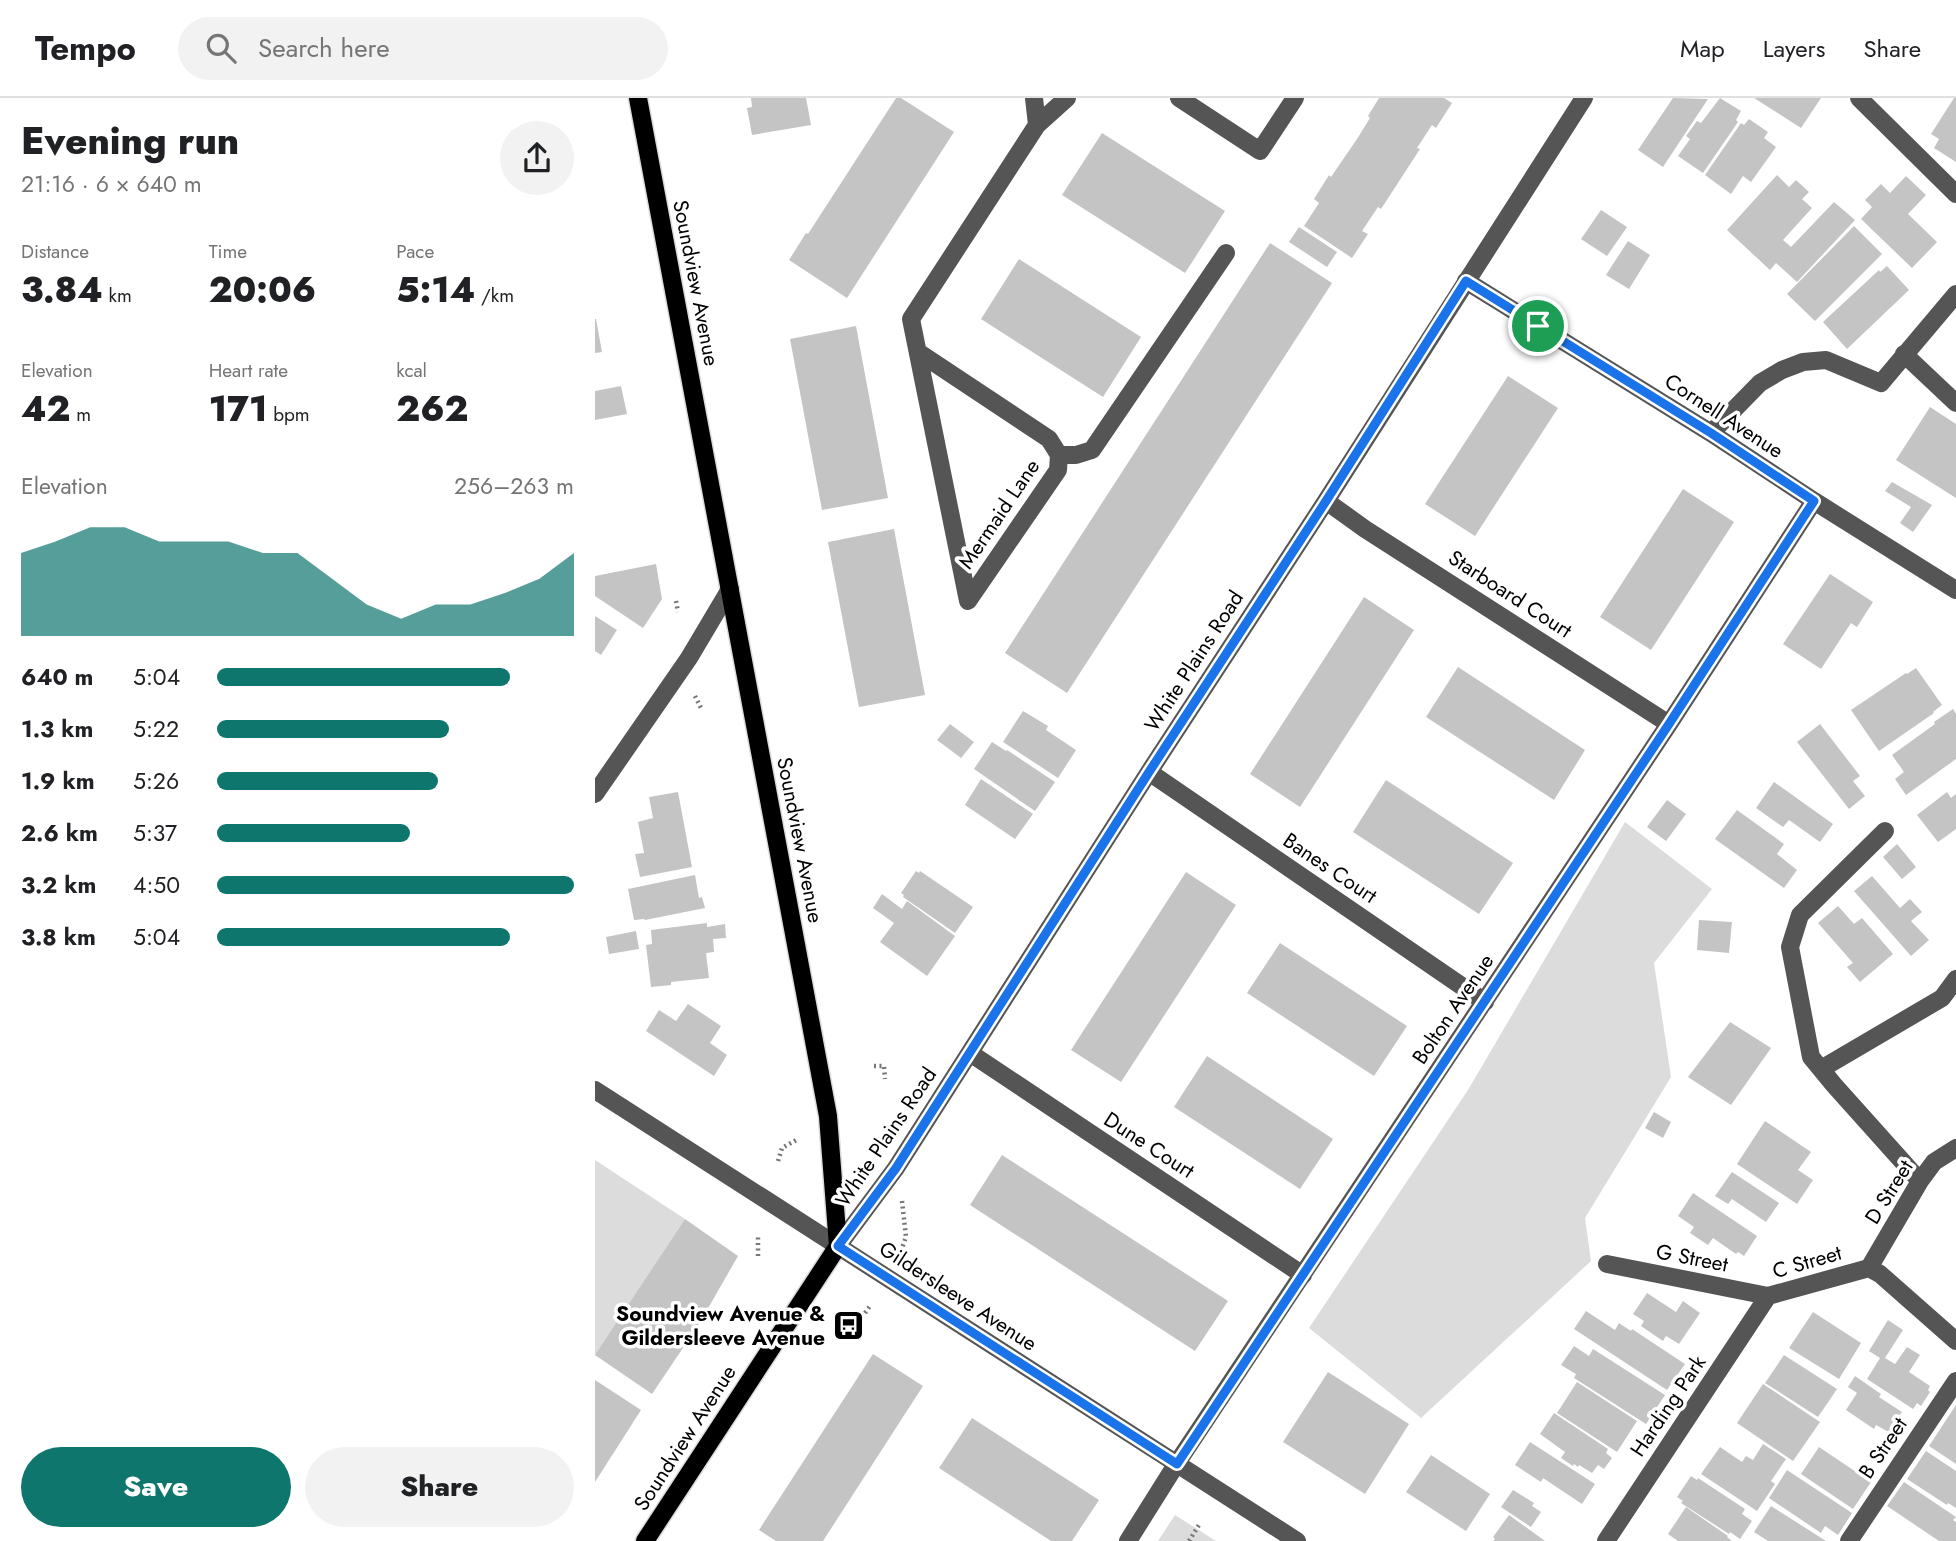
<!DOCTYPE html>
<html lang="en">
<head>
<meta charset="utf-8">
<style>
	body { margin:0; font-family:Jost,sans-serif; background:#f2f2f2; color:#202124; height:100vh; display:flex; flex-direction:column; font-size:26px; white-space:nowrap }
	* { box-sizing:border-box; margin:0 }
	p { font-size:23px; color:#757577 }
	.icon { flex:none; width:38px; height:38px; fill:none; stroke:currentColor; stroke-width:2; stroke-linecap:round; stroke-linejoin:round }
	.map { position:relative; flex:1; overflow:hidden }
	.drawer { display:flex; flex-direction:column; background:#fff; width:595px }
	.drawer>* { flex:none }
	.pin { position:absolute; display:grid; place-items:center; width:60px; height:60px; color:#fff; margin:-30px; border:4px solid #fff; border-radius:50%; box-shadow:0 2px 7px #0007 }
	.round { display:grid; place-items:center; flex:none; width:74px; height:74px; border-radius:37px; background:#f2f2f2 }
	.overview { display:flex; align-items:center; justify-content:space-between; height:119px; padding:0 21px }
	h1 { font-size:38px; font-weight:800; line-height:52px }
	.metrics { display:grid; grid-template-columns:repeat(3,1fr); gap:10px; height:119px; padding:7px 21px }
	.metrics div { display:grid; align-content:center }
	.metrics b { font-size:35px; font-weight:800 }
	.metrics small { font-size:19px; font-weight:400 }
	.metrics p { font-size:19px }
	.chart { height:196px; padding:14px 21px }
	.chart p { display:flex; justify-content:space-between }
	.chart svg { width:100%; height:126px; margin-top:7px; fill:#0f766e; opacity:.7 }
	.primary-button { display:flex; gap:14px; margin-top:auto; padding:14px 21px }
	.primary-button a { flex:1; height:80px; border-radius:42px; background:#0f766e; color:#fff; font-size:28px; font-weight:800; line-height:80px; text-align:center }
	.primary-button a+a { background:#f2f2f2; color:#202124 }
	ul { padding:0 21px; list-style:none; font-size:23px }
	li { display:grid; grid-template-columns:112px 84px 1fr; align-items:center; height:52px }
	li i { height:18px; border-radius:9px; background:#0f766e }
	header { display:flex; align-items:center; gap:42px; box-sizing:border-box; height:98px; padding:0 35px; background:#fff; border-bottom:2px solid #e0e0e0 }
	header strong { font-size:33px }
	nav { display:flex; gap:38px; margin-inline-start:auto; font-size:24px }
	.search { width:490px; height:63px; background:#f2f2f2; display:flex; align-items:center; gap:18px; box-sizing:border-box; padding:0 24px; border-radius:38px; color:#757577; font-size:26px }
	main { display:flex; flex:1; min-height:0 }
	.map>svg:first-child { display:block }
	.green { fill:#dcdcdc }
	.building { fill:#c4c4c4 }
	.lines { fill:none; stroke-linecap:round; stroke-linejoin:round }
	.major-casing { stroke:#dbdbdb; stroke-width:21 }
	.path { stroke:#777; stroke-width:4.5; stroke-dasharray:2 3.5; stroke-linecap:butt }
	.minor { stroke:#555; stroke-width:18 }
	.major { stroke:#000; stroke-width:18 }
	.route-casing { stroke:#fff; stroke-width:14 }
	.route { stroke:#1a73e8; stroke-width:9 }
	.labels { text-anchor:middle; stroke-width:7; stroke-linejoin:round; paint-order:stroke }
	.street-label { font-size:21px; fill:#000; stroke:#fff }
	.poi-label { font-size:21px; font-weight:bold; fill:#000; stroke:#fff; text-anchor:end }
</style>
</head>
<body>
<header>
<strong>Tempo</strong>
<div class="search"><svg class="icon" aria-label="search" viewBox="0 0 24 24"><circle cx="10" cy="10" r="6"/><path d="M15 15l6 6"/></svg>Search here</div>
<nav><a>Map</a><a>Layers</a><a>Share</a></nav>
</header>
<main>
<section class="drawer">
<div class="overview"><div><h1>Evening run</h1><p>21:16 · 6 × 640 m</p></div><a class="round"><svg class="icon" aria-label="share" viewBox="0 0 24 24"><path d="M12 15V3M7 8l5-5 5 5M5 13v7h14v-7"/></svg></a></div>
<div class="metrics">
<div><p>Distance</p><b>3.84<small> km</small></b></div>
<div><p>Time</p><b>20:06</b></div>
<div><p>Pace</p><b>5:14<small> /km</small></b></div>
</div>
<div class="metrics">
<div><p>Elevation</p><b>42<small> m</small></b></div>
<div><p>Heart rate</p><b>171<small> bpm</small></b></div>
<div><p>kcal</p><b>262</b></div>
</div>
<div class="chart"><p><span>Elevation</span>256–263 m</p>
<svg viewBox="0 0 160 44" preserveAspectRatio="none"><path d="M0 44V15L10 11L20 6L30 6L40 11L50 11L60 11L70 15L80 15L90 24L100 33L110 38L120 33L130 33L140 29L150 24L160 15V44z"/></svg>
</div>
<ul>
<li><b>640 m</b>5:04<i style="width:82%"></i></li>
<li><b>1.3 km</b>5:22<i style="width:65%"></i></li>
<li><b>1.9 km</b>5:26<i style="width:62%"></i></li>
<li><b>2.6 km</b>5:37<i style="width:54%"></i></li>
<li><b>3.2 km</b>4:50<i style="width:100%"></i></li>
<li><b>3.8 km</b>5:04<i style="width:82%"></i></li>
</ul>
<div class="primary-button"><a>Save</a><a>Share</a></div>
</section>
<div class="map">
<svg width="1361" height="1443" viewBox="0 0 1361 1443">
	<rect width="100%" height="100%" fill="#fff"/>
	<!-- green -->
	<path class="green" d="M 1030,724 L 1117,791 L 1059,865 L 1076,979 L 990,1120 L 996,1163 L 826,1320 L 714,1230 L 873,992 Z
		M 0,1062 L 90,1121 L 0,1258 Z
		M 580,1417 L 621,1443 L 563,1443 Z"/>
	<!-- building -->
	<path class="building" d="M 156,0 L 211,0 L 216,27 L 157,37 L 152,10 L 157,9 Z
		M 301,0 L 306,0 L 359,34 L 252,200 L 194,162 L 211,135 L 213,136 Z
		M 784,0 L 849,0 L 857,5 L 841,30 L 837,27 L 822,50 L 825,51 L 786,111 L 783,109 L 767,133 L 773,136 L 757,160 L 709,128 L 724,105 L 719,101 L 734,77 L 736,79 L 762,41 L 775,20 L 773,18 Z
		M 1078,0 L 1113,1 L 1068,69 L 1043,52 Z
		M 1125,0 L 1146,13 L 1141,22 L 1143,24 L 1108,75 L 1083,58 L 1095,41 L 1091,38 L 1102,23 L 1106,25 Z
		M 1159,0 L 1226,0 L 1206,30 Z
		M 1359,0 L 1361,0 L 1361,64 L 1339,50 L 1344,41 L 1336,36 Z
		M 1154,21 L 1173,34 L 1169,40 L 1181,49 L 1156,84 L 1148,78 L 1136,96 L 1110,77 L 1146,25 L 1149,27 Z
		M 507,35 L 630,113 L 590,175 L 467,97 Z
		M 1182,77 L 1194,89 L 1201,82 L 1214,94 L 1207,101 L 1217,110 L 1188,142 L 1196,149 L 1239,104 L 1260,122 L 1202,184 L 1181,165 L 1175,172 L 1132,132 Z
		M 1311,78 L 1331,97 L 1313,116 L 1342,144 L 1317,170 L 1266,121 L 1277,109 L 1270,102 L 1286,86 L 1295,95 Z
		M 1006,112 L 1032,129 L 1012,158 L 986,141 Z
		M 1259,128 L 1287,156 L 1220,223 L 1192,196 Z
		M 704,129 L 742,154 L 732,169 L 694,144 Z
		M 1033,143 L 1055,157 L 1034,191 L 1011,177 Z
		M 675,145 L 737,185 L 472,595 L 410,555 Z
		M 424,161 L 546,239 L 508,299 L 386,221 Z
		M 1292,168 L 1314,192 L 1252,251 L 1228,224 L 1284,172 L 1285,174 Z
		M 0,221 L 1,221 L 7,254 L 0,255 Z
		M 261,228 L 293,400 L 227,412 L 195,241 Z
		M 913,278 L 963,310 L 880,438 L 830,406 Z
		M 26,288 L 32,316 L 0,322 L 0,293 Z
		M 1335,309 L 1361,326 L 1361,400 L 1301,362 Z
		M 1297,384 L 1337,407 L 1318,434 L 1305,425 L 1316,409 L 1290,393 Z
		M 1088,391 L 1139,424 L 1056,552 L 1005,519 Z
		M 299,431 L 330,597 L 264,609 L 233,444 Z
		M 61,466 L 67,501 L 48,530 L 0,498 L 0,478 Z
		M 1235,476 L 1278,504 L 1262,529 L 1256,525 L 1226,571 L 1188,546 Z
		M 769,499 L 819,532 L 705,709 L 655,676 Z
		M 0,518 L 22,532 L 6,557 L 0,553 Z
		M 863,569 L 990,652 L 959,702 L 831,619 Z
		M 1321,570 L 1347,607 L 1338,614 L 1339,615 L 1284,653 L 1256,612 L 1311,575 L 1312,576 Z
		M 1358,611 L 1361,616 L 1361,661 L 1311,697 L 1300,681 L 1309,674 L 1297,657 L 1340,626 L 1339,624 Z
		M 428,613 L 453,628 L 451,632 L 481,652 L 463,680 L 408,644 Z
		M 355,626 L 379,644 L 366,660 L 342,642 Z
		M 1225,626 L 1265,678 L 1258,683 L 1270,698 L 1254,711 L 1202,644 Z
		M 397,644 L 411,653 L 412,652 L 460,684 L 440,713 L 379,671 Z
		M 386,681 L 438,716 L 420,741 L 370,707 Z
		M 791,682 L 918,765 L 884,816 L 758,734 Z
		M 1179,684 L 1238,726 L 1225,744 L 1194,722 L 1188,729 L 1161,710 Z
		M 83,694 L 97,769 L 45,779 L 40,756 L 49,755 L 43,724 L 58,720 L 54,699 Z
		M 1352,694 L 1356,700 L 1361,696 L 1361,731 L 1343,744 L 1322,717 Z
		M 1072,702 L 1091,716 L 1071,743 L 1052,729 Z
		M 1142,712 L 1189,746 L 1182,756 L 1202,772 L 1189,790 L 1120,741 Z
		M 1302,746 L 1321,769 L 1307,781 L 1288,759 Z
		M 321,773 L 324,775 L 325,773 L 378,809 L 360,835 L 308,799 L 309,797 L 306,795 Z
		M 591,774 L 641,807 L 526,984 L 476,952 Z
		M 100,777 L 104,800 L 107,799 L 110,810 L 50,822 L 49,821 L 39,822 L 33,791 Z
		M 1277,778 L 1305,810 L 1315,801 L 1327,814 L 1316,823 L 1334,842 L 1316,858 L 1259,793 Z
		M 287,796 L 307,811 L 312,803 L 360,838 L 332,878 L 285,844 L 299,825 L 278,810 Z
		M 1243,808 L 1259,826 L 1267,820 L 1298,856 L 1265,884 L 1252,869 L 1258,865 L 1223,825 Z
		M 1104,822 L 1137,824 L 1134,855 L 1102,852 Z
		M 112,825 L 112,829 L 130,826 L 131,840 L 118,841 L 119,854 L 111,855 L 114,880 L 76,884 L 76,887 L 56,889 L 51,847 L 57,846 L 56,832 Z
		M 41,833 L 44,851 L 14,856 L 11,839 Z
		M 685,845 L 812,928 L 779,978 L 652,895 Z
		M 93,906 L 126,928 L 115,945 L 132,957 L 119,978 L 51,933 L 64,912 L 81,923 Z
		M 1135,924 L 1176,950 L 1136,1007 L 1093,979 Z
		M 612,958 L 738,1041 L 705,1091 L 579,1009 Z
		M 1059,1014 L 1076,1024 L 1068,1040 L 1050,1030 Z
		M 1170,1023 L 1216,1054 L 1203,1072 L 1218,1082 L 1202,1106 L 1142,1066 Z
		M 407,1057 L 633,1203 L 600,1253 L 375,1107 Z
		M 1137,1074 L 1184,1105 L 1171,1124 L 1137,1101 L 1133,1106 L 1120,1098 Z
		M 1098,1095 L 1162,1138 L 1149,1158 L 1143,1154 L 1141,1156 L 1118,1140 L 1113,1147 L 1095,1135 L 1099,1129 L 1083,1118 Z
		M 90,1121 L 143,1158 L 104,1226 L 57,1296 L 0,1257 Z
		M 1052,1195 L 1081,1214 L 1088,1203 L 1105,1215 L 1084,1246 L 1071,1238 L 1068,1243 L 1046,1228 L 1049,1223 L 1038,1216 Z
		M 991,1213 L 1020,1232 L 1024,1225 L 1036,1233 L 1037,1231 L 1090,1266 L 1072,1292 L 979,1231 Z
		M 1218,1214 L 1266,1245 L 1244,1281 L 1194,1250 Z
		M 1293,1222 L 1308,1232 L 1290,1260 L 1300,1266 L 1312,1249 L 1325,1257 L 1314,1274 L 1335,1288 L 1333,1292 L 1335,1294 L 1326,1308 L 1322,1305 L 1318,1311 L 1272,1281 L 1285,1260 L 1274,1253 Z
		M 979,1248 L 994,1258 L 998,1251 L 1070,1297 L 1051,1326 L 979,1280 L 981,1276 L 966,1267 Z
		M 278,1256 L 328,1288 L 228,1443 L 181,1443 L 164,1432 Z
		M 1189,1257 L 1242,1291 L 1223,1319 L 1170,1285 Z
		M 733,1274 L 814,1326 L 770,1396 L 688,1344 Z
		M 1260,1278 L 1286,1296 L 1284,1299 L 1307,1314 L 1304,1318 L 1314,1325 L 1304,1340 L 1281,1327 L 1279,1331 L 1251,1312 L 1262,1295 L 1253,1289 Z
		M 0,1282 L 46,1312 L 0,1384 Z
		M 982,1284 L 1042,1323 L 1022,1354 L 962,1315 Z
		M 1168,1286 L 1225,1324 L 1198,1363 L 1142,1325 Z
		M 1361,1307 L 1361,1366 L 1334,1348 Z
		M 959,1315 L 1013,1351 L 1011,1355 L 1017,1360 L 1009,1371 L 1003,1367 L 997,1375 L 984,1367 L 983,1369 L 979,1366 L 978,1368 L 966,1360 L 970,1354 L 945,1336 Z
		M 377,1320 L 504,1402 L 477,1443 L 456,1443 L 344,1370 Z
		M 935,1344 L 1000,1386 L 987,1406 L 948,1380 L 946,1384 L 920,1367 Z
		M 1168,1346 L 1191,1361 L 1176,1383 L 1180,1386 L 1162,1413 L 1106,1376 L 1125,1349 L 1147,1364 L 1151,1358 L 1158,1362 Z
		M 1224,1349 L 1276,1384 L 1258,1411 L 1206,1376 Z
		M 1331,1353 L 1361,1373 L 1361,1410 L 1353,1405 L 1352,1407 L 1312,1381 Z
		M 836,1357 L 895,1396 L 871,1433 L 811,1394 Z
		M 1192,1372 L 1257,1415 L 1243,1437 L 1230,1428 L 1226,1435 L 1174,1400 Z
		M 1096,1378 L 1102,1382 L 1103,1380 L 1150,1411 L 1147,1416 L 1157,1423 L 1145,1441 L 1135,1434 L 1134,1436 L 1086,1405 L 1088,1403 L 1082,1399 Z
		M 1309,1384 L 1361,1419 L 1358,1422 L 1361,1424 L 1361,1443 L 1344,1443 L 1292,1408 Z
		M 918,1392 L 939,1405 L 937,1408 L 946,1414 L 936,1429 L 906,1409 Z
		M 1176,1408 L 1231,1443 L 1173,1443 L 1159,1434 Z
		M 1091,1409 L 1133,1438 L 1132,1439 L 1137,1443 L 1083,1443 L 1073,1436 Z
		M 914,1417 L 950,1443 L 898,1443 L 900,1441 L 898,1439 Z"/>
	<g class="lines">
		<defs>
			<path id="major" d="M 43,0 L 233,1018 L 243,1148 L 50,1443"/>
		</defs>
		<!-- major casing -->
		<use href="#major" class="major-casing"/>
		<!-- path -->
		<path class="path" d="M 81,503 L 83,514
			M 100,598 L 106,610
			M 279,968 L 289,968 L 290,981
			M 183,1063 L 187,1050 L 203,1041
			M 307,1103 L 311,1139 L 307,1150
			M 163,1158 L 163,1136
			M 270,1215 L 275,1208
			M 594,1443 L 604,1427"/>
		<!-- minor -->
		<path class="minor" d="M 584,0 L 665,53 L 700,0
			M 1264,0 L 1361,96
			M 442,27 L 472,0
			M 871,183 L 1116,335 L 1219,403 L 1361,492
			M 323,254 L 454,341 L 464,357 L 463,372 L 373,503 L 316,221 L 442,27 L 439,0
			M 1309,256 L 1361,305
			M 1116,335 L 1165,285 L 1187,272 L 1208,264 L 1231,262 L 1286,285 L 1361,196
			M 464,357 L 481,357 L 497,352 L 631,155
			M 731,403 L 770,431 L 1074,626
			M 554,674 L 890,904
			M 0,696 L 94,560 L 135,491
			M 1290,733 L 1205,817 L 1195,849 L 1216,959 L 1239,987 L 1325,1083
			M 375,955 L 708,1177
			M 1226,971 L 1347,900 L 1361,881
			M 0,992 L 702,1443
			M 243,1148 L 301,1070 L 554,674 L 731,403 L 989,0
			M 1012,1166 L 1173,1198 L 1274,1170 L 1285,1176 L 1361,1243
			M 1274,1170 L 1325,1083 L 1339,1064 L 1361,1050
			M 533,1443 L 582,1365 L 1074,626 L 1219,403
			M 1011,1443 L 1173,1198
			M 1254,1443 L 1361,1283"/>
		<!-- major -->
		<use href="#major" class="major"/>
	</g>
	<g class="lines">
		<defs>
			<path id="route" d="M 871,183 L 1116,335 L 1219,403 L 1074,626 L 582,1366 L 243,1148 L 301,1070 L 554,674 L 731,403 Z"/>
		</defs>
		<!-- route casing -->
		<use href="#route" class="route-casing"/>
		<!-- route -->
		<use href="#route" class="route"/>
	</g>
	<!-- icons -->
	<defs>
		<symbol id="bus-square" viewBox="-11 -11 22 22"><rect x="-9" y="-9" width="18" height="18" rx="4" fill="#000" stroke="#fff"/><path d="M-5-6H5V4H4V6H2V4H-2V6H-4V4H-5ZM-3.5-4V0h7V-4ZM-3.5 1.2v1.5H-2V1.2ZM2 1.2v1.5H3.5V1.2Z" fill="#fff"/></symbol>
	</defs>
	<g fill-rule="evenodd">
		<use href="#bus-square" x="236" y="1210" width="35" height="35"/>
	</g>
	<g class="labels">
		<!-- street labels -->
		<g class="street-label">
			<text transform="translate(101 185) rotate(79)" y="7">Soundview Avenue</text>
			<text transform="translate(1129 318) rotate(33)" y="7">Cornell Avenue</text>
			<text transform="translate(404 416) rotate(-56)" y="7">Mermaid Lane</text>
			<text transform="translate(915 496) rotate(33)" y="7">Starboard Court</text>
			<text transform="translate(599 563) rotate(-57)" y="7">White Plains Road</text>
			<text transform="translate(205 742) rotate(79)" y="7">Soundview Avenue</text>
			<text transform="translate(735 770) rotate(34)" y="7">Banes Court</text>
			<text transform="translate(858 911) rotate(-56)" y="7">Bolton Avenue</text>
			<text transform="translate(291 1039) rotate(-56)" y="7">White Plains Road</text>
			<text transform="translate(554 1047) rotate(33)" y="7">Dune Court</text>
			<text transform="translate(1294 1094) rotate(-58)" y="7">D Street</text>
			<text transform="translate(1097 1160) rotate(11)" y="7">G Street</text>
			<text transform="translate(1212 1164) rotate(-16)" y="7">C Street</text>
			<text transform="translate(363 1198) rotate(33)" y="7">Gildersleeve Avenue</text>
			<text transform="translate(1073 1308) rotate(-56)" y="7">Harding Park</text>
			<text transform="translate(90 1340) rotate(-57)" y="7">Soundview Avenue</text>
			<text transform="translate(1288 1350) rotate(-56)" y="7">B Street</text>
		</g>
		<!-- poi labels -->
		<g class="poi-label">
			<text x="230" y="1223">Soundview Avenue &amp;<tspan x="230" dy="24">Gildersleeve Avenue</tspan></text>
		</g>
	</g>
</svg>
<div class="pin" style="left:943px;top:228px;background:#1e9e55"><svg class="icon" aria-label="arrive" viewBox="0 0 24 24"><path d="M6 21V4h12l-3 4 3 4H6"/></svg></div>
</div>
</main>
</body>
</html>
